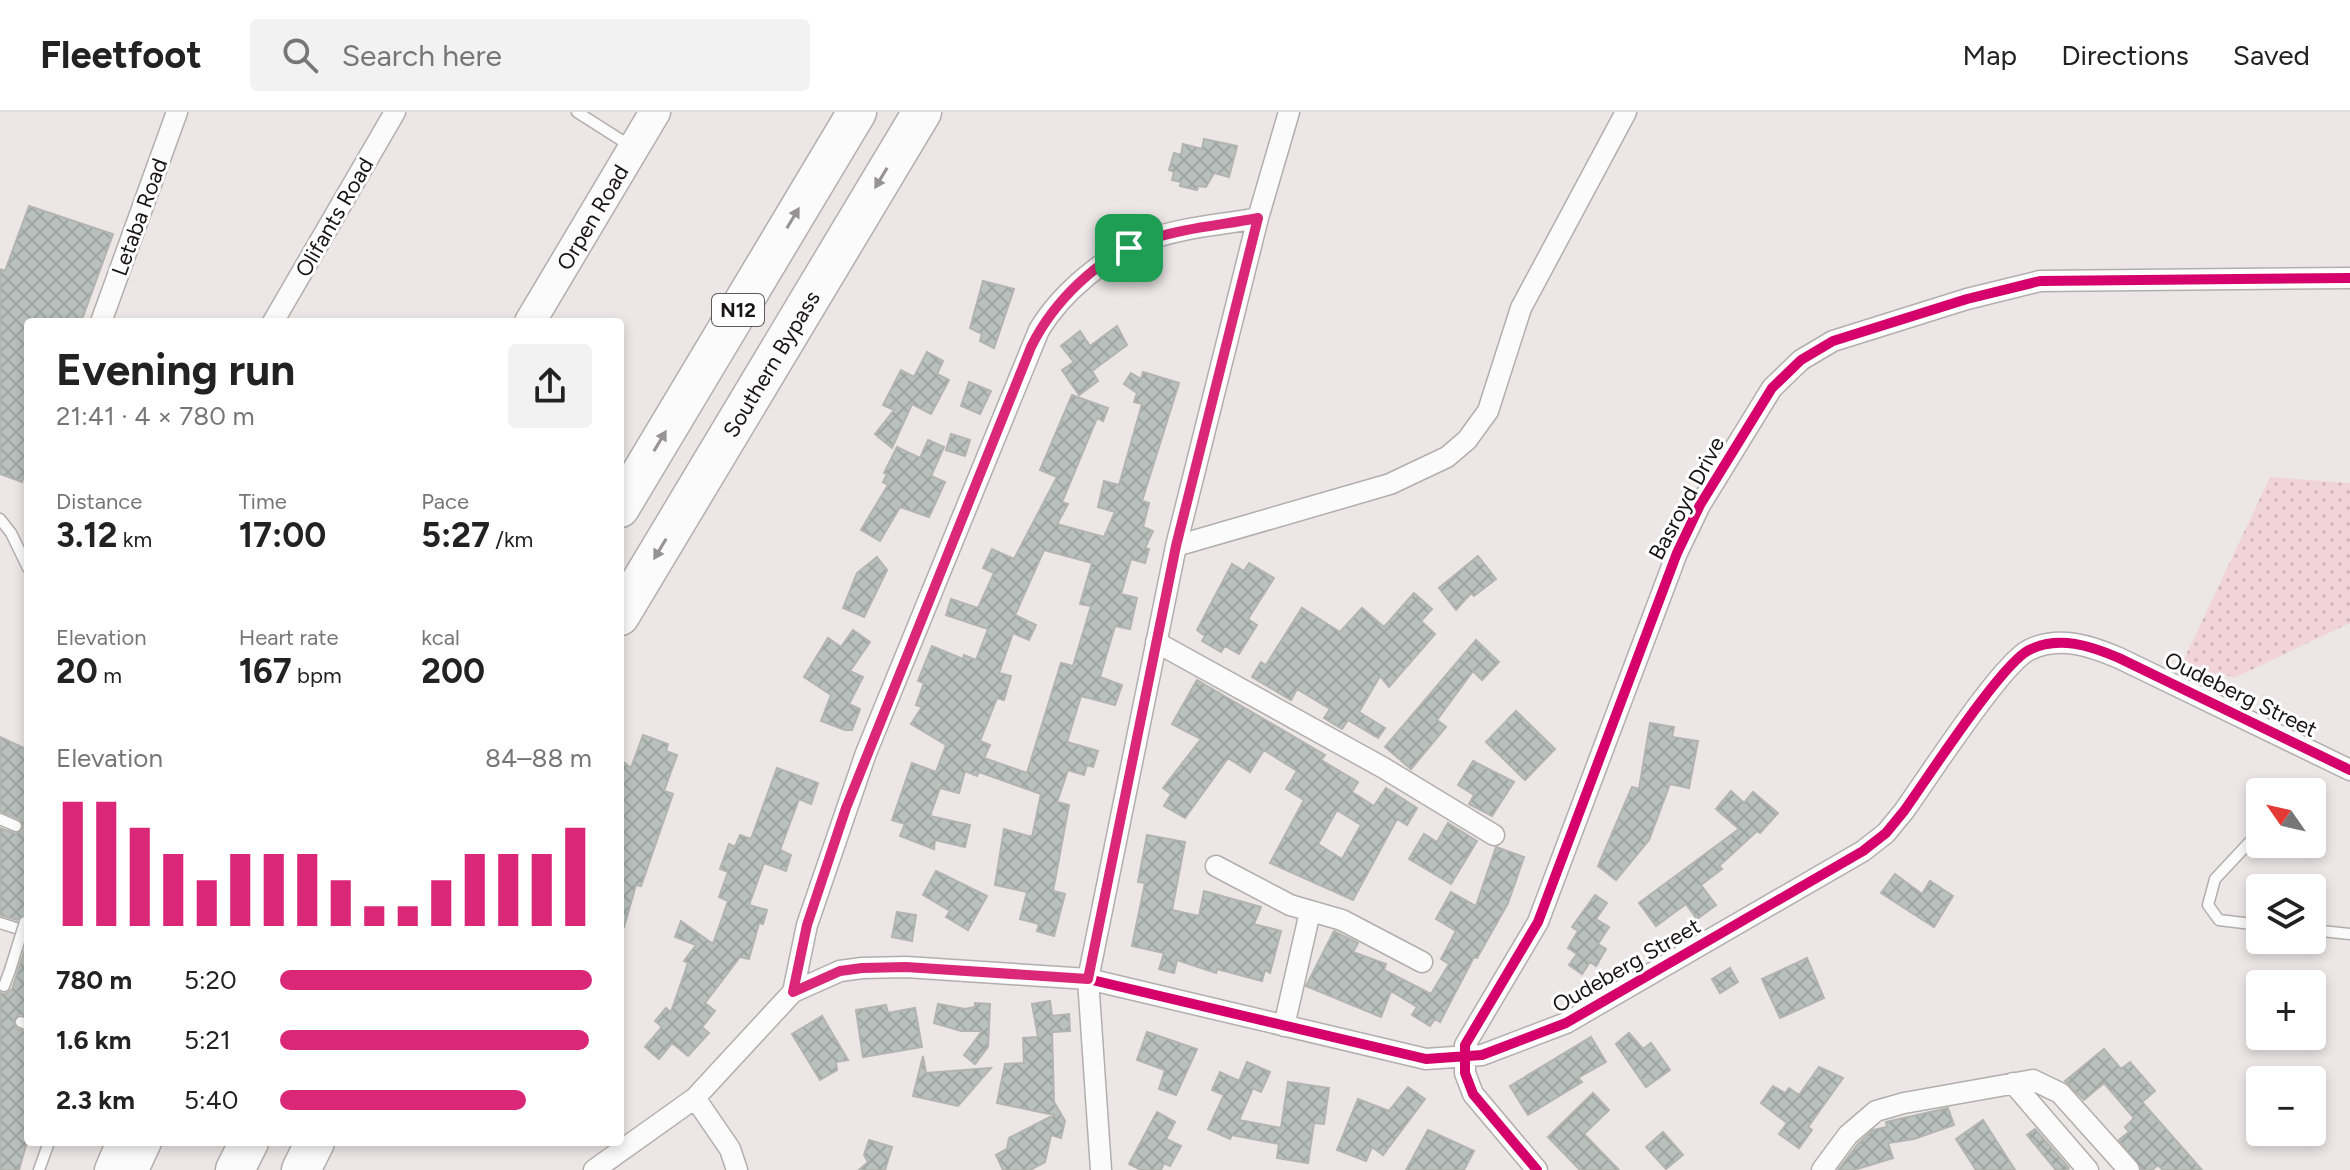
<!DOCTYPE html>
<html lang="en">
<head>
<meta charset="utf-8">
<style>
	body { margin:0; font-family:Figtree,sans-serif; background:#f2f2f2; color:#222; height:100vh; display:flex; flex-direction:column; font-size:30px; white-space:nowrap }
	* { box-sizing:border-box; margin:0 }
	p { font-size:26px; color:#767676 }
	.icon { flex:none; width:44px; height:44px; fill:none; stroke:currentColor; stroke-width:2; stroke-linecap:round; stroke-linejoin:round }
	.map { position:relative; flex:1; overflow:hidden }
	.side { position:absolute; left:24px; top:206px; width:600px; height:828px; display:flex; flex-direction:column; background:#fff; border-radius:8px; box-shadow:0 4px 12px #0003 }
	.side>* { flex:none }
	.needle { width:52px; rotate:304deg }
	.controls { position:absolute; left:2246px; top:666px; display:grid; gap:16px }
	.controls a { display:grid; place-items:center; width:80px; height:80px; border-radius:8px; background:#fff; box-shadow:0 4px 12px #0003; font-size:40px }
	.pin { position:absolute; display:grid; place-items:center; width:68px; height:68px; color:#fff; margin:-34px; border-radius:16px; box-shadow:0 4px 12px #0006 }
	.round { display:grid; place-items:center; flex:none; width:84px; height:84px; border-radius:8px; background:#f2f2f2 }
	.head { display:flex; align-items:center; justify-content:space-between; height:136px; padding:0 32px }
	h1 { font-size:44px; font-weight:700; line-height:60px }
	.metrics { display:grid; grid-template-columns:repeat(3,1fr); gap:12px; height:136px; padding:8px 32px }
	.metrics div { display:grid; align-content:center }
	.metrics b { font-size:34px; font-weight:700 }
	.metrics small { font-size:22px; font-weight:400 }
	.metrics p { font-size:22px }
	.chart { height:224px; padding:16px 32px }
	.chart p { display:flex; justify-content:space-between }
	.chart svg { width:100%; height:144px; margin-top:8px; stroke:#db2777; stroke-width:6 }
	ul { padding:0 32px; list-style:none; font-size:26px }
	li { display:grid; grid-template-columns:128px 96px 1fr; align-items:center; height:60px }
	li i { height:20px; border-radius:10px; background:#db2777 }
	header { display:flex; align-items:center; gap:48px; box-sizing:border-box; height:112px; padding:0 40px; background:#fff; border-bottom:2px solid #e0e0e0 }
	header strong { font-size:38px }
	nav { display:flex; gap:44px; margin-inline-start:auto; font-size:28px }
	.search { width:560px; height:72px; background:#f2f2f2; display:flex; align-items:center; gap:20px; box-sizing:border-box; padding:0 28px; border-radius:8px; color:#767676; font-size:30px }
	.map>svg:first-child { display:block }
	.park { fill:url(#park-dots) }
	.building { fill:url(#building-cross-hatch); stroke:#b3b3b2; stroke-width:2; fill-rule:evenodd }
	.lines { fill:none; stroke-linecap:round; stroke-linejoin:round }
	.lane-casing { stroke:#b3aeae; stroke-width:13 }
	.street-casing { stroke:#b3aeae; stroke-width:23 }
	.secondary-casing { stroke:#b3aeae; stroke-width:33 }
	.highway-casing { stroke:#b3aeae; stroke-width:41 }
	.lane { stroke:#fcfbfb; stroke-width:10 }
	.street { stroke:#fcfbfb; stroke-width:20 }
	.secondary { stroke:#fcfbfb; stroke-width:30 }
	.highway { stroke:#fcfbfb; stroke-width:38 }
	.lane-bridge-casing { stroke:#b3aeae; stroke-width:13; stroke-linecap:butt }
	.lane-bridge { stroke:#fcfbfb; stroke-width:10 }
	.cycleway-casing { stroke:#fff; stroke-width:15 }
	.cycleway { stroke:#d6006c; stroke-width:10 }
	.oneway { fill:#969394 }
	.route-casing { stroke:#fff; stroke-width:16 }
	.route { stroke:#db2777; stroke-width:10 }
	.labels { text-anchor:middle; stroke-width:6; stroke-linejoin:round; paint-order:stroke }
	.shield { fill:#fff; stroke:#5e5a5b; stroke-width:2 }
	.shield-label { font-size:20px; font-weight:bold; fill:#191415 }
	.street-label { font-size:22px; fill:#191415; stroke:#fff }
</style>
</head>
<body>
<header>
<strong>Fleetfoot</strong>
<div class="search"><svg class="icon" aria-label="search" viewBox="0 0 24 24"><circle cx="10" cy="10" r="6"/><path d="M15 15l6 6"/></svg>Search here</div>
<nav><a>Map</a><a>Directions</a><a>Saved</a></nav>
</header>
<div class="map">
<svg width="2350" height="1058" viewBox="0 0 2350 1058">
	<defs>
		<pattern id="park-dots" width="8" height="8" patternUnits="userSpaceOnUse" patternTransform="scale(2)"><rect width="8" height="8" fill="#f1d4d8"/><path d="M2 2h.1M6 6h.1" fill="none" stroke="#ceb5b8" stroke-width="1.8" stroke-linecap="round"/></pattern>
		<pattern id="building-cross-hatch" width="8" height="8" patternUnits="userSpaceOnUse" patternTransform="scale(2)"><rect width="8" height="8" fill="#b8c1be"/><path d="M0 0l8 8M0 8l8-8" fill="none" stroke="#9ea5a2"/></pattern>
	</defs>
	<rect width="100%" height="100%" fill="#ece6e6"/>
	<!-- park -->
	<path class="park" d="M 2270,365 L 2350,371 L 2350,511 L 2234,566 L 2220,560 L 2206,568 L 2179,558 Z"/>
	<!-- building -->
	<path class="building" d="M 1204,27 L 1237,34 L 1229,65 L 1214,61 L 1206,75 L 1198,74 L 1197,78 L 1180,74 L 1181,70 L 1172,68 L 1174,60 L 1169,58 L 1174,41 L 1181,43 L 1183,32 L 1202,37 Z
		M 29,94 L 113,122 L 81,210 L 28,210 L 28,353 L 22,370 L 0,362 L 0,157 L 5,159 Z
		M 983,169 L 1014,177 L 994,236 L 980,229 L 982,222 L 970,216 Z
		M 1117,214 L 1127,233 L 1092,259 L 1098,269 L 1079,283 L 1062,258 L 1074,250 L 1061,234 L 1080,219 L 1090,234 Z
		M 927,240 L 943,249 L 937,262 L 949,268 L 931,302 L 912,292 L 892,336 L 875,322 L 894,298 L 883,293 L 901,258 L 914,265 Z
		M 1143,260 L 1179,271 L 1142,389 L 1149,391 L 1143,415 L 1153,419 L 1145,436 L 1149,437 L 1145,451 L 1131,447 L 1121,482 L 1137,486 L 1130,517 L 1115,514 L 1100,565 L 1122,573 L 1115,593 L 1081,584 L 1067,630 L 1098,639 L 1093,655 L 1087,653 L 1084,663 L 1068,658 L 1057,690 L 1069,693 L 1053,779 L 1065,782 L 1054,824 L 1037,819 L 1039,812 L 1020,807 L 1027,780 L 995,773 L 1004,717 L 1032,725 L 1041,682 L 979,660 L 977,664 L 965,659 L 959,681 L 940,676 L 930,704 L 970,713 L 965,735 L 935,728 L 934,737 L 900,724 L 905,712 L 892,708 L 912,651 L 936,660 L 946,633 L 911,612 L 922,595 L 916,593 L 924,571 L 918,569 L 932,534 L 963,547 L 964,543 L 976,548 L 988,517 L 946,503 L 951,487 L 978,496 L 994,461 L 983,456 L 992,437 L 1014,447 L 1057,365 L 1040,358 L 1072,283 L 1108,296 L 1103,309 L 1097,306 L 1062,390 L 1068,392 L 1057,412 L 1104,425 L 1115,400 L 1098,395 L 1104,369 L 1119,373 L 1142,292 L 1134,290 L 1137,281 L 1124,272 L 1131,261 L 1141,267 ZM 1044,438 L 1092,451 L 1080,492 L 1091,494 L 1073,554 L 1061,551 L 1027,661 L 984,646 L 990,633 L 980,629 L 997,586 L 1004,588 L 1011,564 L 999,561 L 1013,521 L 1029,528 L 1036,513 L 1015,503 Z
		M 969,270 L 991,279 L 980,302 L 961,294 Z
		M 951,322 L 970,328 L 965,344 L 946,338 Z
		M 928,328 L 944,335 L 931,364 L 945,370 L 929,405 L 900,395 L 880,429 L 861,418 L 888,373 L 883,370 L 887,362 L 884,361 L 897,335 L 920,346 Z
		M 1478,444 L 1496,467 L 1474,484 L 1471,481 L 1456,498 L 1439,476 Z
		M 877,445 L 887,458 L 864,505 L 843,496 L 857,461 Z
		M 1249,451 L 1274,466 L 1248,507 L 1257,513 L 1239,542 L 1225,534 L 1221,540 L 1202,529 L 1205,524 L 1197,518 L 1232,452 L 1244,459 Z
		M 1414,481 L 1432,497 L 1421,509 L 1435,522 L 1389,575 L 1380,564 L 1359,600 L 1385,616 L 1378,626 L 1348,608 L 1342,617 L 1324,606 L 1330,597 L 1297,577 L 1291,588 L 1252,565 L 1261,550 L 1266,553 L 1302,496 L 1340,520 L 1362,496 L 1384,515 Z
		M 853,518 L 870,530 L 850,559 L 863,565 L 849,592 L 860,597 L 852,618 L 845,618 L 821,609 L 831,583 L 804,565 L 828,526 L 841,535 Z
		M 1476,528 L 1499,550 L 1482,568 L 1473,559 L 1437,608 L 1446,615 L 1411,657 L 1385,635 Z
		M 1197,568 L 1325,643 L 1321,648 L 1358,670 L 1352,680 L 1374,694 L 1386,676 L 1417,696 L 1407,713 L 1397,707 L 1353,788 L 1270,751 L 1304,688 L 1286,677 L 1297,659 L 1264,638 L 1250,660 L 1228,646 L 1185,706 L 1164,694 L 1171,682 L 1163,676 L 1201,627 L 1172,612 ZM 1337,698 L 1361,713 L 1342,747 L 1318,732 Z
		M 1516,599 L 1555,637 L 1525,668 L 1486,630 Z
		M 1650,611 L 1674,615 L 1672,625 L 1698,629 L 1689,676 L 1670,672 L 1649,728 L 1616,768 L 1598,754 L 1632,675 L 1639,677 Z
		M 643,623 L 668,632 L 666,639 L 677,643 L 664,679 L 673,682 L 641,774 L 636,773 L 624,815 L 620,814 L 620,647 L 631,656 Z
		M 0,625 L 28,638 L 28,803 L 17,808 L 0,803 L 0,716 L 16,722 L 24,714 L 20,707 L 0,699 Z
		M 1473,649 L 1514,670 L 1492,704 L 1469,692 L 1474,683 L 1458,673 Z
		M 777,656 L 818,671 L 811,692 L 799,687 L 780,738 L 791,743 L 786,759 L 764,751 L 749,793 L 767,798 L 763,812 L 759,811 L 749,847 L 740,845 L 705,891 L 715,899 L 702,915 L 709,921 L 688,944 L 672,931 L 659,947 L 645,935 L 662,915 L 655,909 L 666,896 L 671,900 L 688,851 L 684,849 L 696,833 L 675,825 L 681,809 L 713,832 L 728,789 L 719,785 L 728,760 L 720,757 L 729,732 L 735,735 L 740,723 L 751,727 Z
		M 1731,679 L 1744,691 L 1753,680 L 1778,701 L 1760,721 L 1757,719 L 1719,754 L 1722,757 L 1701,773 L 1716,793 L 1697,807 L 1686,792 L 1656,814 L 1639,791 L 1739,717 L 1716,697 Z
		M 1448,711 L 1477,729 L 1451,772 L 1409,747 L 1424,722 L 1437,730 Z
		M 1147,723 L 1185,730 L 1172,798 L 1199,804 L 1204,779 L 1261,795 L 1254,812 L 1281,819 L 1270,861 L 1265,858 L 1262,869 L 1217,857 L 1216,861 L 1177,848 L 1174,861 L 1159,857 L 1164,841 L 1132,834 L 1145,771 L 1138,770 Z
		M 1496,735 L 1524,745 L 1508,791 L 1477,846 L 1474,845 L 1440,910 L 1435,907 L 1430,914 L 1412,903 L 1417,895 L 1391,879 L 1381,905 L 1306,874 L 1334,819 L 1358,831 L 1353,840 L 1386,852 L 1384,858 L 1431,882 L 1449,852 L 1441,847 L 1456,819 L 1436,807 L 1451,780 L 1476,794 Z
		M 936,759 L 987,784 L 968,818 L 946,805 L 950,799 L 923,783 Z
		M 1895,762 L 1922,782 L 1930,769 L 1953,784 L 1934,815 L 1881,781 Z
		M 1595,783 L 1607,791 L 1596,807 L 1609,815 L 1598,832 L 1606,837 L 1596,854 L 1590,850 L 1582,862 L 1569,853 L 1577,842 L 1568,836 L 1578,819 L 1572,815 Z
		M 897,800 L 916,803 L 912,829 L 892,825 Z
		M 28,828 L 28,904 L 19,902 L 13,910 L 17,917 L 28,921 L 28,1026 L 19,1058 L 0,1058 L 0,881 L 6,882 L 12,877 Z
		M 1807,846 L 1824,886 L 1780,906 L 1762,867 Z
		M 1730,856 L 1738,870 L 1720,881 L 1712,867 Z
		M 1050,889 L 1052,904 L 1069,902 L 1070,919 L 1052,920 L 1054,990 L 1065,1009 L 1061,1026 L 1051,1023 L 1045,1050 L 1030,1058 L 1003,1058 L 996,1043 L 1007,1037 L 1009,1026 L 1054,1003 L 997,991 L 1005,952 L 1024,951 L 1023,926 L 1038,925 L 1032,892 Z
		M 975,891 L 990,892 L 988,935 L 975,952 L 964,943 L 982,919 L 961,919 L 934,911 L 938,892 L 965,897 L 975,895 Z
		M 886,893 L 888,901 L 915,896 L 922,935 L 863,945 L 856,898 Z
		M 822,904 L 848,948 L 836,950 L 837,958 L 820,968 L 792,922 Z
		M 1147,920 L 1197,937 L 1176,983 L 1159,977 L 1165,958 L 1137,948 Z
		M 1629,921 L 1643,937 L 1651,931 L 1670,958 L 1646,975 L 1616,932 Z
		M 1591,925 L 1606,950 L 1578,966 L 1582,970 L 1528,1003 L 1510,974 Z
		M 2104,937 L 2121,957 L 2130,950 L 2155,979 L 2142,990 L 2202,1058 L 2163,1058 L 2158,1053 L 2152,1058 L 2142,1058 L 2119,1028 L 2129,1020 L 2125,1015 L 2134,1006 L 2104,971 L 2084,988 L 2065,969 Z
		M 923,944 L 926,961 L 991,956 L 958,994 L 913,984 Z
		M 1247,950 L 1270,960 L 1261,980 L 1253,976 L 1239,1008 L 1281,1016 L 1288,970 L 1329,976 L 1324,1012 L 1314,1011 L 1308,1051 L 1277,1046 L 1279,1032 L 1232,1023 L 1230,1027 L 1208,1017 L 1224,983 L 1212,978 L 1220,960 L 1239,969 Z
		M 1819,955 L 1843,966 L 1808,1015 L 1812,1018 L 1799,1036 L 1779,1022 L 1787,1011 L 1761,991 L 1773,974 L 1785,981 L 1789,976 L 1799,983 Z
		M 1408,975 L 1425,987 L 1383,1043 L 1372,1035 L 1366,1049 L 1337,1038 L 1358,987 L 1389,999 Z
		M 1593,981 L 1609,998 L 1584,1022 L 1619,1058 L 1580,1058 L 1548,1025 Z
		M 1948,996 L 1954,1013 L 1914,1027 L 1888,1031 L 1893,1046 L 1854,1058 L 1838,1058 L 1858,1032 L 1873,1018 L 1887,1015 L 1886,1010 Z
		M 1157,1000 L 1175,1010 L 1166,1027 L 1181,1034 L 1170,1054 L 1164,1051 L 1161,1058 L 1141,1058 L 1129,1052 Z
		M 1983,1008 L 2015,1058 L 1976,1058 L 1956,1027 Z
		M 2035,1017 L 2069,1056 L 2068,1058 L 2056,1058 L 2027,1023 Z
		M 1428,1018 L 1474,1039 L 1464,1058 L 1406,1058 Z
		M 1663,1020 L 1683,1043 L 1666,1057 L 1646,1035 Z
		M 869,1028 L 892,1035 L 885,1058 L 859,1058 L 868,1050 L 864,1043 Z"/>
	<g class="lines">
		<defs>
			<path id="lane" d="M 577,0 L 632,35
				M 0,407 L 11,421 L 28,456
				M 2296,680 L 2298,679
				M 0,707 L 16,714
				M 2260,719 L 2215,767 L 2208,793 L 2219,808 L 2260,813
				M 0,811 L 28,820
				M 2312,818 L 2350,822
				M 4,874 L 10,858
				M 21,910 L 28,913
				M 39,1058 L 49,1030"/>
			<path id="street" d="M 101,210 L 177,0
				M 273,210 L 395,0
				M 1176,434 L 1390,372 L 1447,345 L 1467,328 L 1488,299 L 1521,196 L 1626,0
				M 1156,530 L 1382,655 L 1494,723
				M 1216,754 L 1290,793 L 1342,808 L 1422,850
				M 793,880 L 840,859 L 862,856 L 906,855 L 1088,867 L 1426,947 L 1482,943 L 1566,911 L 1863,739 L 1886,721 L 1904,699 C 1927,667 2001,552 2029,538 C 2059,523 2091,534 2119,546 L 2350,658
				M 1284,914 L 1310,800
				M 2013,971 L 2088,1058
				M 594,1058 L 695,986
				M 737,1058 L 730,1037 L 695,986 L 793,880 L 807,813 L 866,641 L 1039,218 C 1061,181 1107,142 1148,128 C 1182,115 1222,113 1258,106
				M 1101,1058 L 1088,867 L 1176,434 L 1258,106 L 1289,0
				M 1537,1058 L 1473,982 L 1465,961 L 1465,933 L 1538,810 L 1677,441 L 1700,393 L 1772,276 L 1801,248 L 1833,229 L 1967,187 L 2040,169 L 2350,166
				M 1822,1058 L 1848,1023 L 1876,999 L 1904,991 L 2033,968 L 2060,981 L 2129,1058"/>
			<g id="secondary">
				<path id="s1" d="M 530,210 L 655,0"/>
				<path d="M 110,1058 L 122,1030"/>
				<path d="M 133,1058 L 146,1030"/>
			</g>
			<g id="highway">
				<path d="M 620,396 L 857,0"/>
				<path id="s2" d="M 620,504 L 922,0"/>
				<path d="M 235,1058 L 249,1030"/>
				<path d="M 301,1058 L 315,1030"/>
			</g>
		</defs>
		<!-- lane casing -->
		<use href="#lane" class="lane-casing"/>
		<!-- street casing -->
		<use href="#street" class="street-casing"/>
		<!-- secondary casing -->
		<use href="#secondary" class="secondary-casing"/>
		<!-- highway casing -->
		<use href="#highway" class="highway-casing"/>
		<!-- lane -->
		<use href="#lane" class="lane"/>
		<!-- street -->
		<use href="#street" class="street"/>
		<!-- secondary -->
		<use href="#secondary" class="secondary"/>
		<!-- highway -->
		<use href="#highway" class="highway"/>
		<defs>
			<path id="lane-bridge" d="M 10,858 L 25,810"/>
		</defs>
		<!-- lane-bridge casing -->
		<use href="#lane-bridge" class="lane-bridge-casing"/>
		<!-- lane-bridge -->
		<use href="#lane-bridge" class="lane-bridge"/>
		<defs>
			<path id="cycleway" d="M 793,880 L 840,859 L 862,856 L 906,855 L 1088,867 L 1426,947 L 1482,943 L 1566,911 L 1863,739 L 1886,721 L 1904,699 C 1927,667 2001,552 2029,538 C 2059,523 2091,534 2119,546 L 2350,658
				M 1537,1058 L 1473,982 L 1465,961 L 1465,933 L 1538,810 L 1677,441 L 1700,393 L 1772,276 L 1801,248 L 1833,229 L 1967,187 L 2040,169 L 2350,166"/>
		</defs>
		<!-- cycleway casing -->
		<use href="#cycleway" class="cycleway-casing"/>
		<!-- cycleway -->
		<use href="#cycleway" class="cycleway"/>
	</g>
	<!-- one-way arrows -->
	<defs><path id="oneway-solid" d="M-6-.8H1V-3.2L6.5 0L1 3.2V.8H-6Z" transform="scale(2)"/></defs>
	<g class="oneway">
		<use href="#oneway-solid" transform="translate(881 66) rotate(121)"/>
		<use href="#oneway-solid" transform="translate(793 106) rotate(-59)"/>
		<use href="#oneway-solid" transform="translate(660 329) rotate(-59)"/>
		<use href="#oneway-solid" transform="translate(660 437) rotate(121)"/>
	</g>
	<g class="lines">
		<defs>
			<path id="route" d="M 1258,106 L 1176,434 L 1088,867 L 906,855 L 862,856 L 840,859 L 793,880 L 807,813 L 846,696 L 1031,235 C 1053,190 1099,144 1148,128 C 1183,116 1222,113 1258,106 Z"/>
		</defs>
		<!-- route casing -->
		<use href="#route" class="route-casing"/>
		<!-- route -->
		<use href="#route" class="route"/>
	</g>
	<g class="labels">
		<!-- shield labels -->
		<rect class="shield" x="712" y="182" width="52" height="32" rx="6"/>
		<g class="shield-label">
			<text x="738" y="205">N12</text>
		</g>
		<!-- street labels -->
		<g class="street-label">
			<text transform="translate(139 105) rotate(-70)" y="8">Letaba Road</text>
			<text transform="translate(334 105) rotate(-60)" y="8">Olifants Road</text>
			<text dy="8" stroke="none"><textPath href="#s1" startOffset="122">Orpen Road</textPath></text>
			<text dy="8" stroke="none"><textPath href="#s2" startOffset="294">Southern Bypass</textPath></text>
			<text transform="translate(1686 386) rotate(-62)" y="8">Basroyd Drive</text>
			<text transform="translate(2241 582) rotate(26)" y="8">Oudeberg Street</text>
			<text transform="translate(1626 853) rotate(-30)" y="8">Oudeberg Street</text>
		</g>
	</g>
</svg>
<div class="controls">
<a><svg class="needle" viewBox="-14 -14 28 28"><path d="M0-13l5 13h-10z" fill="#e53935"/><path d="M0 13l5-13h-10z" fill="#767676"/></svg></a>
<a><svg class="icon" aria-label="layers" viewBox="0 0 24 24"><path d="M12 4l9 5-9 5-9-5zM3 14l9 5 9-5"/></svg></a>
<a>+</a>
<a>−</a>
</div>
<div class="pin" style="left:1129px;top:136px;background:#1e9e55"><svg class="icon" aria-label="arrive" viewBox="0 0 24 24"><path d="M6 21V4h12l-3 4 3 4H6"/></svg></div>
<section class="side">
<div class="head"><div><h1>Evening run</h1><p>21:41 · 4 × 780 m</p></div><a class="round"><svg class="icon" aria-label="share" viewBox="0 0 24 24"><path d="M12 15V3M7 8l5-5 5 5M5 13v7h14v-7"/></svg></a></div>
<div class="metrics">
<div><p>Distance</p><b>3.12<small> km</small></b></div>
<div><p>Time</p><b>17:00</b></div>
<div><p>Pace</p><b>5:27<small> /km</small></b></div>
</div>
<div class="metrics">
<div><p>Elevation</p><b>20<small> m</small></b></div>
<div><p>Heart rate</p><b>167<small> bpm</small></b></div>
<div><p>kcal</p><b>200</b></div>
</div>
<div class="chart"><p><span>Elevation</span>84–88 m</p>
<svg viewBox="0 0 160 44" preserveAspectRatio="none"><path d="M5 44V6M15 44V6M25 44V14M35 44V22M45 44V30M55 44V22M65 44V22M75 44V22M85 44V30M95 44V38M105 44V38M115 44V30M125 44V22M135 44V22M145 44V22M155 44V14"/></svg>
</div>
<ul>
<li><b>780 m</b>5:20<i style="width:100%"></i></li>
<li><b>1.6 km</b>5:21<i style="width:99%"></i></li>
<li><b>2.3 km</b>5:40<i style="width:79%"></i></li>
</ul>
</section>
</div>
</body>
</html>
